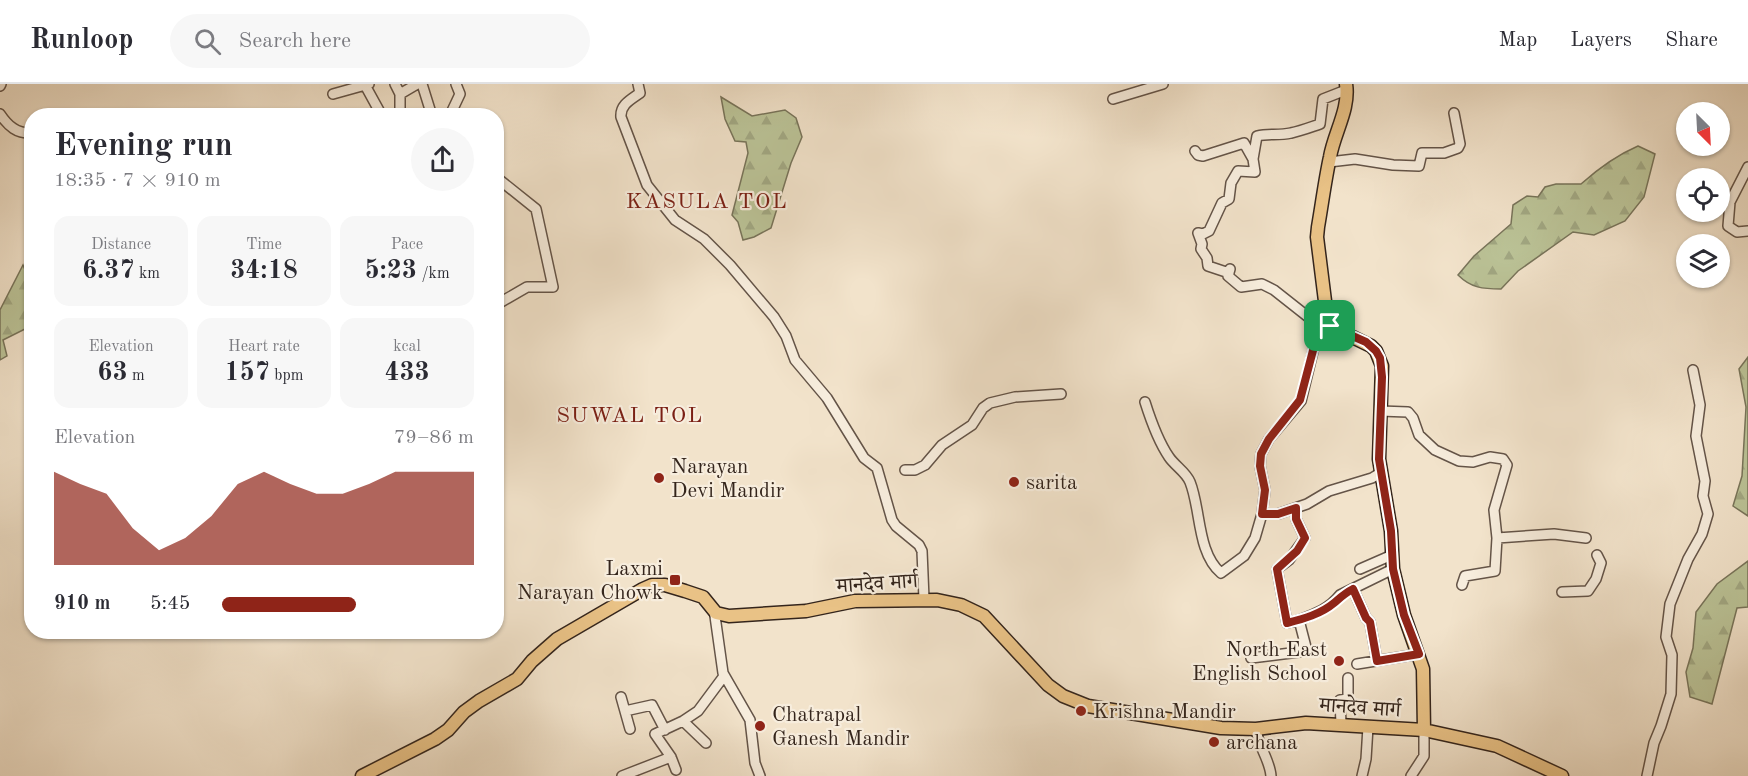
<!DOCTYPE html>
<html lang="en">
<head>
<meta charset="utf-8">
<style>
	body { margin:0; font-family:"Old Standard TT","Noto Serif Devanagari",serif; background:#f7f7f7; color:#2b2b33; height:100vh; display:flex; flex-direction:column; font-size:22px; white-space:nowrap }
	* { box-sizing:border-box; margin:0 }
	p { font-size:20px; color:#7c7c81 }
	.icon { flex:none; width:33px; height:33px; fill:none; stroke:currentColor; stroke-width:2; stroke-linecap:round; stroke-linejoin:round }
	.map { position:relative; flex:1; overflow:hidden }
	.side { position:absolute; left:24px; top:24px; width:480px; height:531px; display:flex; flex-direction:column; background:#fff; border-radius:24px; box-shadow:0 2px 4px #0004 }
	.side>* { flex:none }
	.needle { width:39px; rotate:156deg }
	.tools { position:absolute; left:1676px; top:18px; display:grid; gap:12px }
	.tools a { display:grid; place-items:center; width:54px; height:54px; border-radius:50%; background:#fff; box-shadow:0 2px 4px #0004; font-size:30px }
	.pin { position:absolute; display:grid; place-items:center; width:51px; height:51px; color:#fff; margin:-26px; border-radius:12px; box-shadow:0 3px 9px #0006 }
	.round { display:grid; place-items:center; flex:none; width:63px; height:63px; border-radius:32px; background:#f7f7f7 }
	.summary { display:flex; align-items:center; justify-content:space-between; height:102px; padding:0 30px }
	h1 { font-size:33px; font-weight:800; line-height:45px }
	.stats { display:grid; grid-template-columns:repeat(3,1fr); gap:9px; height:102px; padding:6px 30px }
	.stats div { display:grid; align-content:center; border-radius:15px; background:#f7f7f7; text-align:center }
	.stats b { font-size:26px; font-weight:800 }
	.stats small { font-size:16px; font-weight:400 }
	.stats p { font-size:16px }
	.chart { height:168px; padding:12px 30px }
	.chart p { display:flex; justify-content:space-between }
	.chart svg { width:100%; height:108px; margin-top:6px; fill:#8f2418; opacity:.7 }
	ul { padding:0 30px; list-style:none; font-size:20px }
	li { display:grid; grid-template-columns:96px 72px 1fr; align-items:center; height:45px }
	li i { height:15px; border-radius:8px; background:#8f2418 }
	header { display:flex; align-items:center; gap:36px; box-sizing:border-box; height:84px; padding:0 30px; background:#fff; border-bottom:2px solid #e1e1e2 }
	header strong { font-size:28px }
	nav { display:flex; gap:33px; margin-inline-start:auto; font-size:21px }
	.search { width:420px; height:54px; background:#f7f7f7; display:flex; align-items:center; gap:15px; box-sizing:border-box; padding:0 21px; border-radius:33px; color:#7c7c81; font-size:22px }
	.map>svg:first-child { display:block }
	.forest { fill:url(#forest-firs); stroke:#78745a; stroke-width:1.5 }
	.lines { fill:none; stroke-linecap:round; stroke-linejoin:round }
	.minor-casing { stroke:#645448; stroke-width:12 }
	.major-casing { stroke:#34251c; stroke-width:15 }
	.minor { stroke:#f7eddd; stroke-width:9 }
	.major { stroke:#e9c286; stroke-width:12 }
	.route-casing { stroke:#fff; stroke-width:12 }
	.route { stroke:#8f2418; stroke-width:8 }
	.poi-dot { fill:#8f2418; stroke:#f7eddd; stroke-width:2 }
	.labels { text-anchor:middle; stroke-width:4.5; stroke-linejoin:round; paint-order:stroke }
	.poi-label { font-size:21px; fill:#34251c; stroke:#f7eddd; text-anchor:start }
	.street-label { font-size:21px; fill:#34251c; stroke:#f7eddd }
	.neighbourhood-label { font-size:22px; letter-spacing:1.5px; fill:#7a1f14; stroke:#f7eddd }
</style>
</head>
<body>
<header>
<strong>Runloop</strong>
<div class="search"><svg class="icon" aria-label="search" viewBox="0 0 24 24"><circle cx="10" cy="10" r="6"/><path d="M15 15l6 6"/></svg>Search here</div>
<nav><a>Map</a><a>Layers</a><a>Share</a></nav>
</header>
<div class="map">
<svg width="1748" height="692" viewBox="0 0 1748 692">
	<defs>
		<pattern id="forest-firs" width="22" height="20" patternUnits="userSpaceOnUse" patternTransform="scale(1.5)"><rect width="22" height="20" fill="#bbc397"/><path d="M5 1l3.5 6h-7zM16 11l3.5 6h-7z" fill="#a1a782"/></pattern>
	</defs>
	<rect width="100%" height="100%" fill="#f2e3cb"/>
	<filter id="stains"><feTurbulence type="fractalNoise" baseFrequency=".00333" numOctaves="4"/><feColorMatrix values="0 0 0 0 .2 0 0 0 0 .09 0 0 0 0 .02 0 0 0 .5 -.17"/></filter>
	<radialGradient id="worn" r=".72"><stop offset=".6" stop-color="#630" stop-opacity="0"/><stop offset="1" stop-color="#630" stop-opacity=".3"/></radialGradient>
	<!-- forest -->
	<path class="forest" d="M 721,13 L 752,32 L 785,26 L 796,34 L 802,53 L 791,79 L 771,144 L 754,153 L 743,156 L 738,138 L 732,131 L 748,69 L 746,58 L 735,57 L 725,35 Z
		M 1638,62 L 1655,70 L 1644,113 L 1625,137 L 1594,151 L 1573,148 L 1518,187 L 1501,205 C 1483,205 1471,204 1458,191 L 1474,172 L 1511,140 L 1513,121 L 1527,112 L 1538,113 L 1545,103 L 1556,100 L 1581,100 C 1599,84 1617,71 1638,62 Z
		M 23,181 L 31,200 L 31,242 L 3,256 L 7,272 L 0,276 L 0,226 Z
		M 1748,273 L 1748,432 L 1733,422 L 1742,392 L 1746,323 L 1739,285 Z
		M 1748,477 L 1748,523 L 1737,524 L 1712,620 L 1690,613 L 1686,588 L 1693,564 L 1696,528 L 1717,500 Z"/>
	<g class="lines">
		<defs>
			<path id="minor" d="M 422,0 L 432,32
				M 638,0 L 640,9 C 630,16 620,21 621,33 L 647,101 L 675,136 L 704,155 L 730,181 L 774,233 L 786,252 L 795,276 L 827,314 L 864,374 L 877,384 L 892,436 L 896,442 L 919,461 L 922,467 L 924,515
				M 365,1 L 382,32
				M 0,2 L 1,0
				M 333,10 L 369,0
				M 400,10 L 417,0
				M 1113,15 L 1163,0
				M 0,30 C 8,42 17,50 32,49
				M 392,32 L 400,27 L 400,10 L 395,0
				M 452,32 L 452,27 L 460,10 L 456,0
				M 1195,67 L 1198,71 L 1203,72 L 1244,59 L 1253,75 L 1257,52 C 1269,49 1278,52 1291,49 C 1301,47 1311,43 1320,40 L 1323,15 L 1346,6
				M 1329,78 L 1355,75 L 1393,81 L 1419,82 L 1422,69 L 1444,69 L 1458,64 L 1460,60 L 1454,29
				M 1748,83 L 1730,118 L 1728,142 L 1737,148 L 1748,147
				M 496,93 L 536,125 L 553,203 L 527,203 L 501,218
				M 1230,185 L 1228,192 L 1241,203 L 1262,200 L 1274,206 L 1312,236 L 1328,233
				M 1229,189 L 1208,182 L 1207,174 L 1201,165 L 1202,160 L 1198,149 L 1203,150 L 1209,147 L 1222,119 L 1229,115 L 1231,99 L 1238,87 L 1255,88 L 1253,75
				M 1145,318 C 1151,337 1158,357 1169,373 C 1175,382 1186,388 1190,398 C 1201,425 1197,469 1221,489 L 1244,472 L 1255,454 L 1262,430 L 1265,406 L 1260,382 L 1261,370 L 1269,355 L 1301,317 L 1316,255 C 1321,247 1326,248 1330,242
				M 1380,327 L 1408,328 L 1413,334 L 1419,351 L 1435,366 L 1459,377 L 1473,378 L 1490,373 L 1503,375 L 1507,381 L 1494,426 L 1497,454 L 1554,450 L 1586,454
				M 905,386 L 915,386 L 925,381 L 942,361 L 972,341 L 983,324 L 990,319 L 1015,313 L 1061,310
				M 1262,430 L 1278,430 L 1307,420 L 1329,407 L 1372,394 L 1380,389
				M 1360,485 L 1392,471
				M 1462,501 L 1465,492 L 1495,487 L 1497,454
				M 1353,505 L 1366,534 L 1370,538 L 1377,577
				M 1562,508 L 1588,507 L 1596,495 L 1601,479 L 1597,471
				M 714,525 L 723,589 L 750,636 L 755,679 L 760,692
				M 1299,536 C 1315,530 1329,525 1340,511 L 1393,485
				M 1251,574 L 1307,567 L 1299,536 L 1287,539 L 1277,485 L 1289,476 L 1305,454 L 1296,435 L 1296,424
				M 1357,580 L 1419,570
				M 621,613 L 630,645
				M 625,627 L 652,621 L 665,646
				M 683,637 L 706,659
				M 1341,640 L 1340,616 L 1348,615 L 1348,594
				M 1256,645 C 1258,662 1270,676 1271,692
				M 676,686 L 671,673 L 655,650 L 683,637 L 698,627 L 724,592
				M 622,692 L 671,673
				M 1362,692 L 1366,675 L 1368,643
				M 1411,692 L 1424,672 L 1424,646
				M 1647,692 L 1654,659 L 1661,642 L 1671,610 L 1672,571 L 1666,553 L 1670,520 L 1688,475 L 1702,450 L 1708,430 L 1703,412 L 1705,397 L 1696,352 L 1700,321 L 1693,286"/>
			<path id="major" d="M 1346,0 C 1350,25 1334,49 1330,73 C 1325,96 1322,120 1318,143 L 1317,153 L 1325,217 L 1330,242 L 1371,262 L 1376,267 L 1382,282 L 1379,375 L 1391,447 L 1393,485 L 1404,531 L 1423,585 L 1424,646
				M 362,692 L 435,655 L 448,646 L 464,628 L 479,617 L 517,595 L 532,577 L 557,555 L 643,505 L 652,501 L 665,501 L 685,507 L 703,513 L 716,529 L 729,532 L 806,527 L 855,517 L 937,516 L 961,521 L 984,532 L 1048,601 L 1063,612 L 1088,622 L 1221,644 L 1256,645 L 1306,639 L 1424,646 L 1497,662 L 1562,692"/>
		</defs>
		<!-- minor casing -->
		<use href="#minor" class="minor-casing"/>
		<!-- major casing -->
		<use href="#major" class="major-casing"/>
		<!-- minor -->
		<use href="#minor" class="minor"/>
		<!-- major -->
		<use href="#major" class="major"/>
	</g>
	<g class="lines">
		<defs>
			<path id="route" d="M 1330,242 L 1366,258 L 1376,267 L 1380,274 L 1382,293 L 1379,375 L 1391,447 L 1393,485 L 1404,531 L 1419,570 L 1377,577 L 1370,538 L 1366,534 L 1353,505 C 1345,509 1341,513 1334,519 C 1321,530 1303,535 1287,539 L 1277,485 L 1297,467 L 1305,454 L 1296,435 L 1296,424 L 1278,430 L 1262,430 L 1265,406 L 1260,382 L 1261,370 L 1269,355 L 1300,316 L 1316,255 L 1320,248 L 1328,245 Z"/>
		</defs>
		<!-- route casing -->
		<use href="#route" class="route-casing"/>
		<!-- route -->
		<use href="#route" class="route"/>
	</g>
	<!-- markers -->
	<g class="poi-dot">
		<circle cx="659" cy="394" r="6"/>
		<circle cx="1014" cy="398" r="6"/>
		<rect x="669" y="490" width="12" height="12" rx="3"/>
		<circle cx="1339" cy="577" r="6"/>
		<circle cx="1081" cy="627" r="6"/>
		<circle cx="760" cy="642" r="6"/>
		<circle cx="1214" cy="658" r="6"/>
	</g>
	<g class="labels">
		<!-- poi labels -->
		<g class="poi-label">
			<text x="671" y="389">Narayan<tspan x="671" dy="24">Devi Mandir</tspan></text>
			<text x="1026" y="405">sarita</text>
			<text x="663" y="491" text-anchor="end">Laxmi<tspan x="663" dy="24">Narayan Chowk</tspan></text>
			<text x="1327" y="572" text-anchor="end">North East<tspan x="1327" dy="24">English School</tspan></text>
			<text x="1093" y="634">Krishna Mandir</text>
			<text x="772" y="637">Chatrapal<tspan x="772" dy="24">Ganesh Mandir</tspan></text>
			<text x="1226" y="665">archana</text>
		</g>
		<!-- street labels -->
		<g class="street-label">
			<text transform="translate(877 499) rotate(-4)" y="7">मानदेव मार्ग</text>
			<text transform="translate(1360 623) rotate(4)" y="7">मानदेव मार्ग</text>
		</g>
		<!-- neighbourhood labels -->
		<g class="neighbourhood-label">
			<text x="707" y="124">KASULA TOL</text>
			<text x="630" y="338">SUWAL TOL</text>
		</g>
	</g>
	<rect width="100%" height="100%" filter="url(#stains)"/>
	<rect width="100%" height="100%" fill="url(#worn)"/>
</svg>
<div class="tools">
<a><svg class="needle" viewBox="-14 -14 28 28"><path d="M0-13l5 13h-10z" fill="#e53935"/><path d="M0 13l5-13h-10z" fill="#7c7c81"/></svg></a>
<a><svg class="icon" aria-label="locate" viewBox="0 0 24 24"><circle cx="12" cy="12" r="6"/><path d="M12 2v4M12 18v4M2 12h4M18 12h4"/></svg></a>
<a><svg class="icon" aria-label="layers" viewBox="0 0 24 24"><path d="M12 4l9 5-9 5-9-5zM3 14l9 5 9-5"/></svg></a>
</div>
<div class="pin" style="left:1330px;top:242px;background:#1e9e55"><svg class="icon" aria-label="arrive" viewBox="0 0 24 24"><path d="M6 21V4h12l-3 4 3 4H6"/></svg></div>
<section class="side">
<div class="summary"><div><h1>Evening run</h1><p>18:35 · 7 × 910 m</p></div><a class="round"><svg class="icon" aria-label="share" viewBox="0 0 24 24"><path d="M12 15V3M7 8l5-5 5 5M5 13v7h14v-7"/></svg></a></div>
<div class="stats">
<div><p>Distance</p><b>6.37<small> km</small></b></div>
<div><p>Time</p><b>34:18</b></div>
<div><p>Pace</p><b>5:23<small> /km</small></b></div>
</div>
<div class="stats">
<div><p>Elevation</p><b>63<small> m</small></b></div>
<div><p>Heart rate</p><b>157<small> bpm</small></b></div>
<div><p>kcal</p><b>433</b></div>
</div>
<div class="chart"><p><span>Elevation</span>79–86 m</p>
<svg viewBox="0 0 160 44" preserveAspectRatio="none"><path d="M0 44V6L10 11L20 15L30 29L40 38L50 33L60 24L70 11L80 6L90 11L100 15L110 15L120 11L130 6L140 6L150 6L160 6V44z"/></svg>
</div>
<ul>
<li><b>910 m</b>5:45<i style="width:53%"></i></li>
</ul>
</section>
</div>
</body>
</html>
